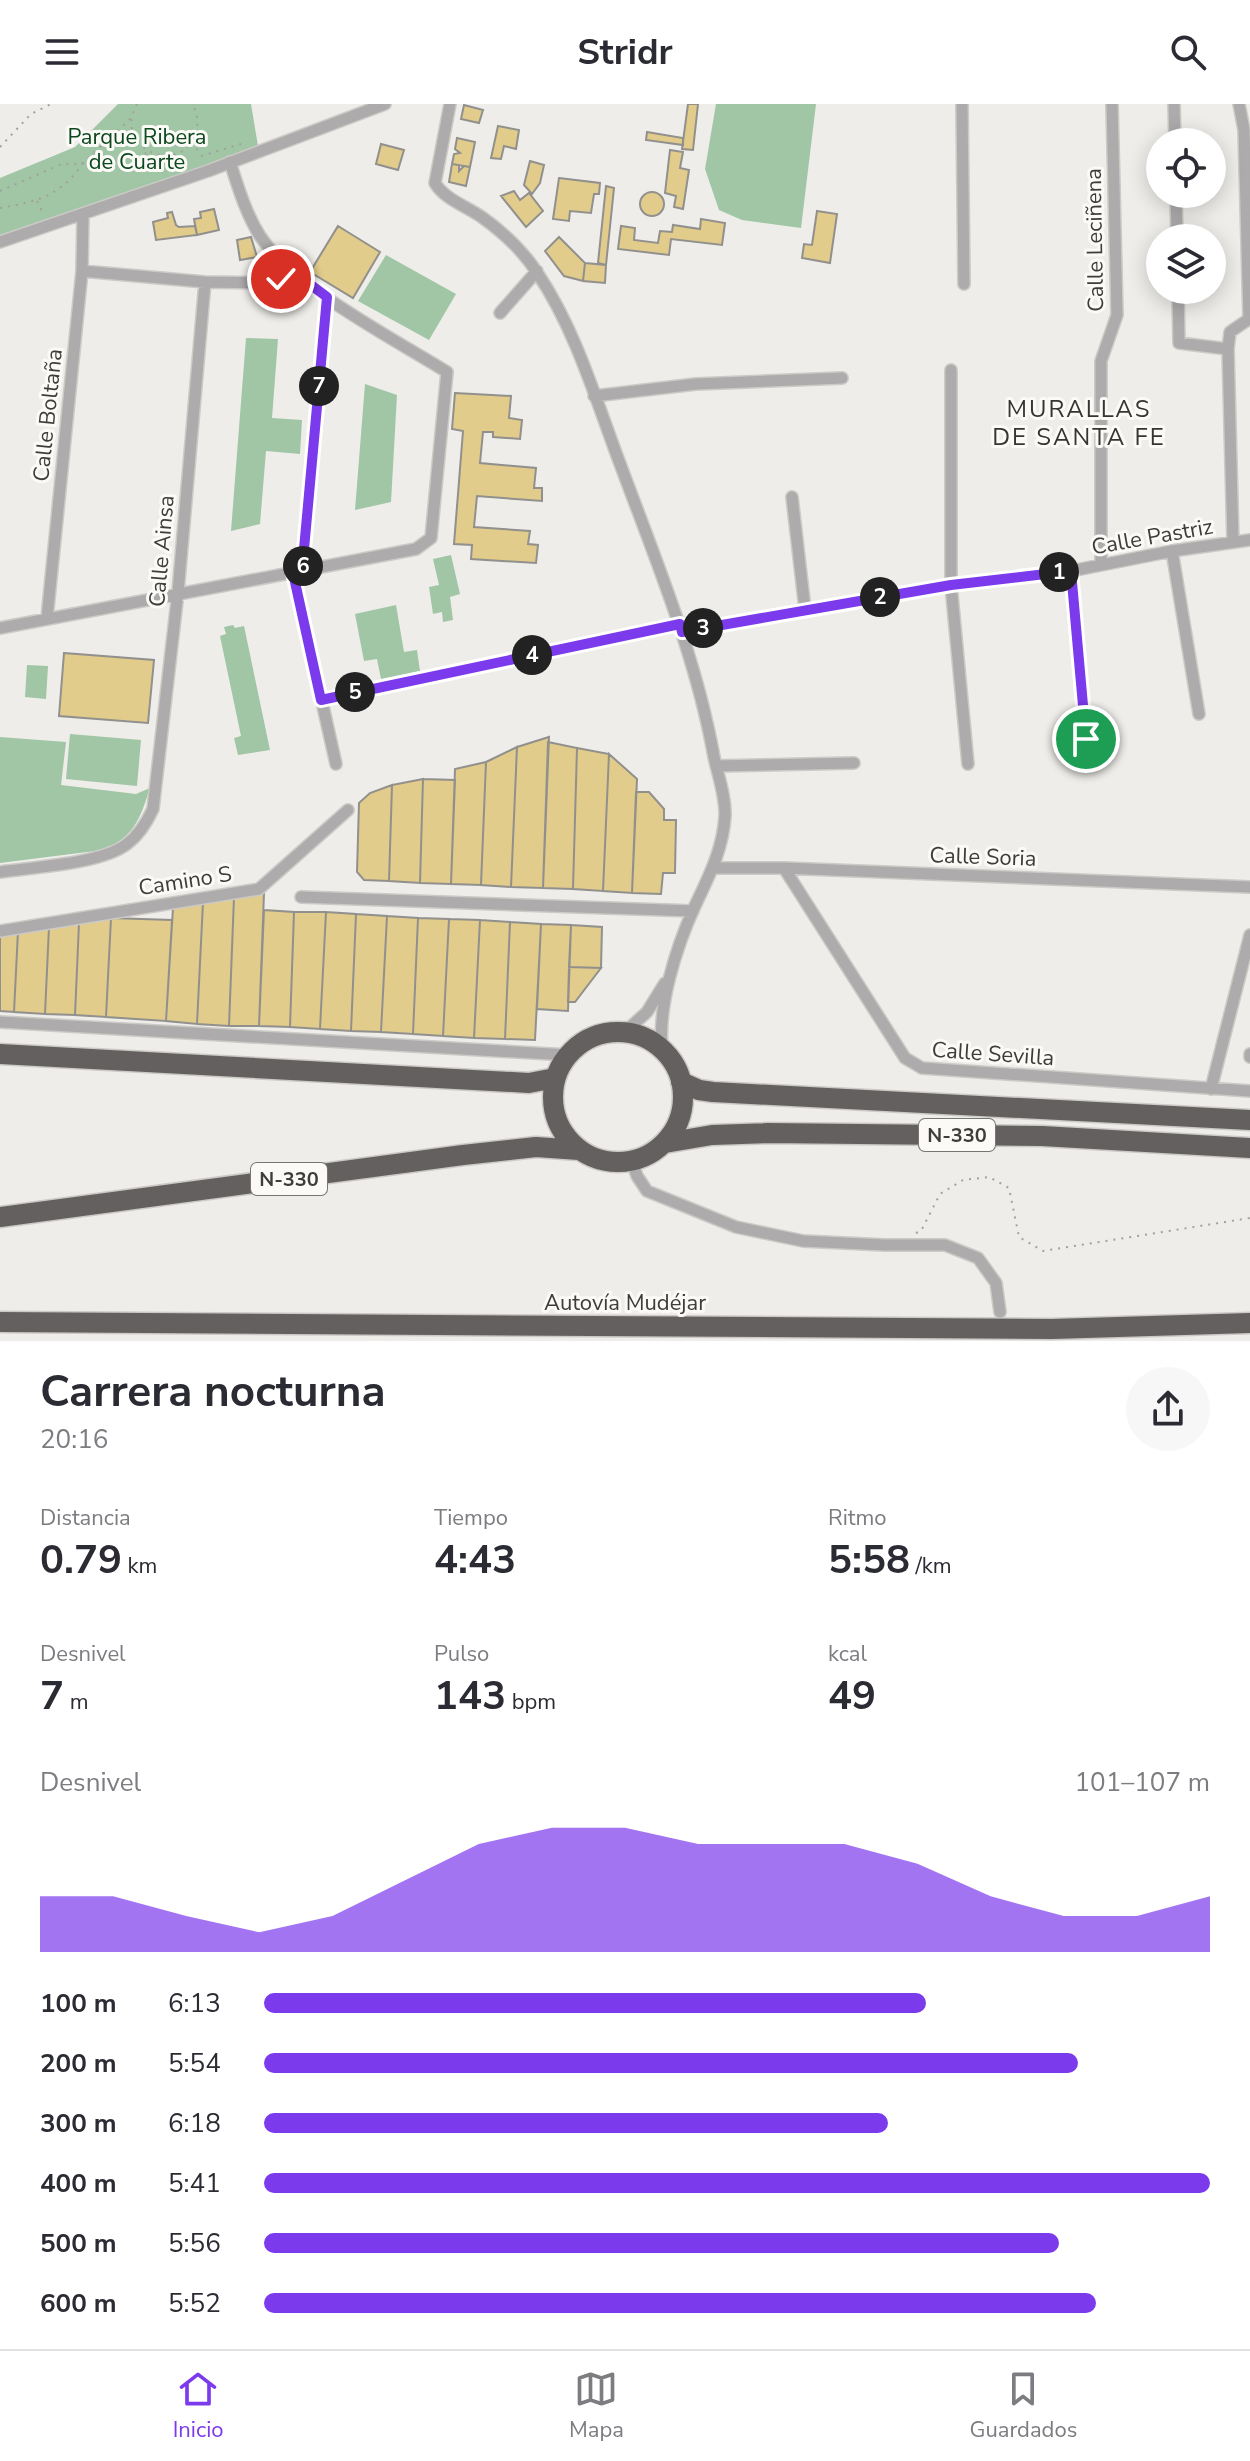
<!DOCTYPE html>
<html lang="es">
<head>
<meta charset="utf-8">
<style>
	body { margin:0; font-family:"Nunito Sans",sans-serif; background:#f7f7f7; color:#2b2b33; height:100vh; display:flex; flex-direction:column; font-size:30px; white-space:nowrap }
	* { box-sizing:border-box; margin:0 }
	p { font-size:26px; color:#7c7c81 }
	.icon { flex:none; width:44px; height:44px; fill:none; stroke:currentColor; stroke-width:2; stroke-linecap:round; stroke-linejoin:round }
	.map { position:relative; height:1237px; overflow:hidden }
	.panel { display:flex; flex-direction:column; background:#fff; flex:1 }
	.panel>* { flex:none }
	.controls { position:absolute; left:1146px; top:24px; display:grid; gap:16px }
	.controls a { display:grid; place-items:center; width:80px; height:80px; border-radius:50%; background:#fff; box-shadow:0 4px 20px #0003; font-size:40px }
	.pin { position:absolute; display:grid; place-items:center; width:68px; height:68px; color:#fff; margin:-34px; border:4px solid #fff; border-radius:50%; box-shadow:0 2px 8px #0007 }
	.km { position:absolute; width:40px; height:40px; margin:-20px; border-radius:50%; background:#222; color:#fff; font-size:22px; line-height:40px; text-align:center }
	.round { display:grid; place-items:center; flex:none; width:84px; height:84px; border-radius:42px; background:#f7f7f7 }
	.head { display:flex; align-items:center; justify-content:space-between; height:136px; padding:0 40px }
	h1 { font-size:44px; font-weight:700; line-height:60px }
	.figures { display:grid; grid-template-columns:repeat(3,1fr); gap:12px; height:136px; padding:8px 40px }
	.figures div { display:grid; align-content:center }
	.figures b { font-size:40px; font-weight:700 }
	.figures small { font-size:22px; font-weight:400 }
	.figures p { font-size:22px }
	.chart { height:224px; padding:16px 40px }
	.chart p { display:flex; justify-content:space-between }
	.chart svg { width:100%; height:144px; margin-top:8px; fill:#7c3aed; opacity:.7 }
	ul { padding:0 40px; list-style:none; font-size:26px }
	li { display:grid; grid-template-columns:128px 96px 1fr; align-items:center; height:60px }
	li i { height:20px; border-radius:10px; background:#7c3aed }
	header { display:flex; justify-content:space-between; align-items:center; height:104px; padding:0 40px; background:#fff; font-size:36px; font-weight:700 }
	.dock { display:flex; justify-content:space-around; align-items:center; height:112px; border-top:2px solid #e1e1e2; background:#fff; font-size:22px; color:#7c7c81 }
	.dock a { display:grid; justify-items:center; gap:4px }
	.dock .current { color:#7c3aed }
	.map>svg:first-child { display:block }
	.green { fill:#a0c6a5 }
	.building { fill:#e2cc8b; stroke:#91908d; stroke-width:2 }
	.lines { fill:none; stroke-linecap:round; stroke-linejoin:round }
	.street-casing { stroke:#cbcac6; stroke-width:14 }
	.highway-casing { stroke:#cbcac6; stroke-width:23 }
	.path { stroke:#a1a19d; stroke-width:2; stroke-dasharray:2 6; stroke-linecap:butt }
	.street { stroke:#adabab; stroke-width:11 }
	.highway { stroke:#646060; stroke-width:20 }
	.route-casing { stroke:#fff; stroke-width:16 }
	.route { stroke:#7c3aed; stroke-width:10 }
	.labels { text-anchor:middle; stroke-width:6; stroke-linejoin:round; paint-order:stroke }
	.shield { fill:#fcfaf7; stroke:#767673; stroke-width:2 }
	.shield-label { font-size:20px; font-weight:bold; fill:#3d3d3b }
	.park-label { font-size:22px; fill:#0b481d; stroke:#fcfaf7 }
	.street-label { font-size:22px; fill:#3d3d3b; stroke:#fcfaf7 }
	.neighbourhood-label { font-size:24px; letter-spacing:2px; fill:#363532; stroke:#fcfaf7 }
</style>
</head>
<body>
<header><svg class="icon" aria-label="menu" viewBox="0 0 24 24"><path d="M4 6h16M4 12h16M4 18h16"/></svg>Stridr<svg class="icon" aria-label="search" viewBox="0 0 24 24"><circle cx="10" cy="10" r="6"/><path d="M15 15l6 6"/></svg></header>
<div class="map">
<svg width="1250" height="1237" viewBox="0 0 1250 1237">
	<rect width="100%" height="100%" fill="#eeede9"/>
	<!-- green -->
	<path class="green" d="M 118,0 L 251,0 L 259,48 L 0,138 L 0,74 L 75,43 Z
		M 716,0 L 816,0 L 801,124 L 742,116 L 719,106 L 705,65 Z
		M 386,151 L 456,190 L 429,236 L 358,197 Z
		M 246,234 L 278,235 L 272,314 L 302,316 L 300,350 L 266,347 L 260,420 L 231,427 Z
		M 365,280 L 397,291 L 391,398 L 355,406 Z
		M 451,451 L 460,490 L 450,493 L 453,516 L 443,518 L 442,508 L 433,510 L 429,483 L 439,481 L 433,455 Z
		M 396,501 L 404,548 L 417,546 L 420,567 L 381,575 L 377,555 L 364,557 L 355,510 Z
		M 233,521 L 235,524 L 244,522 L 270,646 L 238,651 L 234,634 L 241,632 L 220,532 L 226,530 L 224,523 Z
		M 27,561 L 48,562 L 46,595 L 25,593 Z
		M 70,630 L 141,636 L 137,682 L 66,675 Z
		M 0,633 L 66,638 L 61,681 L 136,690 L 150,684 C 140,715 134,733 103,746 L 0,759 Z"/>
	<!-- building -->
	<path class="building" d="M 688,0 L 698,0 L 693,46 L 682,45 Z
		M 464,1 L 483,6 L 479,19 L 461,15 Z
		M 498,22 L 519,26 L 516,45 L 504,42 L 501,55 L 491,54 Z
		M 647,28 L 683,34 L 683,41 L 646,36 Z
		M 457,34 L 475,38 L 470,63 L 452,60 L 454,50 L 460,49 L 455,45 Z
		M 381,40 L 404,46 L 398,66 L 376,60 Z
		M 670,46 L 683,48 L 680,64 L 689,66 L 683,105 L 674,103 L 676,92 L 665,89 Z
		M 530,57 L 544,61 L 540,79 L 532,90 L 524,81 Z
		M 452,60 L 459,61 L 459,67 L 464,62 L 470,63 L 466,82 L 449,78 Z
		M 559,74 L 600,79 L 599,90 L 594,90 L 591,109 L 570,107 L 569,117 L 553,115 Z
		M 606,82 L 614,84 L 606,161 L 598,159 Z
		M 514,87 L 520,96 L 529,89 L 543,107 L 526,123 L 501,92 Z
		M640 100a12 12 0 1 1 24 0a12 12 0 1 1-24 0Z
		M 214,105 L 219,126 L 197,131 L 194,115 L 201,114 L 200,108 Z
		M 817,107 L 837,110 L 830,159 L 802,154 L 804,140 L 812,141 Z
		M 172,108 L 176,121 L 179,123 L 195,122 L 197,131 L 156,136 L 153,118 L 168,114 L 167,109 Z
		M 701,115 L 725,119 L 722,141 L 671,135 L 669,151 L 618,145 L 621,122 L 635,124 L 634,136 L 658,139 L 660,127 L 672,128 L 673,121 L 700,125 Z
		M 338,122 L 380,148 L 353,194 L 310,168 Z
		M 251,133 L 257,153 L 240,156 L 237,136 Z
		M 559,133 L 585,159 L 583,177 L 564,172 L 545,147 Z
		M 585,159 L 606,161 L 605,179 L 583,177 Z
		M 455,289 L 511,292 L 509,314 L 522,316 L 520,335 L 493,333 L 493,328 L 483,328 L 480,359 L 536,364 L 534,384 L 542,384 L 542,397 L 477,392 L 474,423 L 530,427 L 528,440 L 538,441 L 536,459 L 471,455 L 472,441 L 454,440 L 463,327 L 452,325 Z
		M 64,549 L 154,556 L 148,619 L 59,612 Z
		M 549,633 L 543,784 L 511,783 L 517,643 Z
		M 548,638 L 577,644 L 573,785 L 543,784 Z
		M 517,643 L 511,783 L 481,781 L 486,658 Z
		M 577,644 L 609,650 L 603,787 L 573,785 Z
		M 609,650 L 637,675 L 632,789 L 603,787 Z
		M 486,658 L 481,781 L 451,780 L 455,665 Z
		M 423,675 L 420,779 L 389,777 L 392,681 Z
		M 423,675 L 455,676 L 451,780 L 420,779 Z
		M 392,681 L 389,777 L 364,776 L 357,768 L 359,699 L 370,689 Z
		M 636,688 L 649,688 L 664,705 L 664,716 L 676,716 L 675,769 L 663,769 L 661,790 L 632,789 Z
		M 264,789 L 259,922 L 229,922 L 234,793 Z
		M 234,793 L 229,922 L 197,920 L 203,798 Z
		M 203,798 L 197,920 L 166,917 L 173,804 Z
		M 264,806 L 294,808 L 290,923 L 259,922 Z
		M 294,808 L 326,808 L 320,925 L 290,923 Z
		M 326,808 L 356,810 L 351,927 L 320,925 Z
		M 356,810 L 387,812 L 381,928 L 351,927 Z
		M 387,812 L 418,814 L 413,930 L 381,928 Z
		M 111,814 L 172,816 L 166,917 L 106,913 Z
		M 111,814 L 106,913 L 75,911 L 79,819 Z
		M 418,814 L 449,815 L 443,932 L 413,930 Z
		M 449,815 L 480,816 L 474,934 L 443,932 Z
		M 480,816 L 510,818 L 505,935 L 474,934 Z
		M 510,818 L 541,820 L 535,936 L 505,935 Z
		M 79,819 L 75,911 L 45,910 L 49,823 Z
		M 541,820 L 571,821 L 568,907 L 537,905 Z
		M 571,821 L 602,823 L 601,864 L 569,863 Z
		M 49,823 L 45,910 L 14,908 L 18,827 Z
		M 18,827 L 14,908 L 0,907 L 0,831 Z
		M 569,863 L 601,864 L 575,898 L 568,898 Z"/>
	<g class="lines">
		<defs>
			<path id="street" d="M 450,0 L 435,79 C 444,95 468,103 483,114 C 504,129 524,148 538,170 C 577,228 597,300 622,365 C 657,459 696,553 714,653 C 718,671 726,694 725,712 C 723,746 708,774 694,804 C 676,844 658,901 662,944
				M 962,0 L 964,180
				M 1174,0 L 1175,38
				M 1176,90 L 1177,134
				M 0,138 L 208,67 L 385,0
				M 82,167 L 205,178 L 272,179 L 281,175 L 287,163
				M 1178,186 L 1179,239 L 1228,245
				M 500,209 L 537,167
				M 951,266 L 951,481 L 968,660
				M 594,292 L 696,280 L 842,274
				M 792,393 L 805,505
				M 1233,438 L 1228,245 L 1230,228 L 1249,215 L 1244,26 L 1239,0
				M 1172,447 L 1199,610
				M 1101,461 L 1101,257 L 1117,211 L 1112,0
				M 302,467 L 327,193
				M 1071,467 L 1086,635
				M 293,469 L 336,660
				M 47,514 L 82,167 L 83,111
				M 0,524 L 416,445 L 431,434 L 447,268 C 391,233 296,185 260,132 C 246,110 238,83 230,58
				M 682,528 L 951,481 L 1071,467 L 1172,447 L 1250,436
				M 321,596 L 680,520
				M 716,662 L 854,659
				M 714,764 L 784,764 L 1250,783
				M 784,764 L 905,954 L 922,964 L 1250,987
				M 0,768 C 34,763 101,760 127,740 C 139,731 147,718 153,705 L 178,488 L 205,178
				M 301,793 L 693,807
				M 0,827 L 259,785 L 348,706
				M 0,918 L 568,951
				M 626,927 L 647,908 L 665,879
				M 1250,950 L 1250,953
				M 1211,985 L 1250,831
				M 632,1057 L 637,1072 L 647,1087 L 736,1123 L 803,1137 L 885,1141 L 945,1141 L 978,1154 L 996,1179 L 1000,1208"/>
			<path id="highway" d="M553 993a65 65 0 1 1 130 0a65 65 0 1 1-130 0Z
				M 0,950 L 529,979 L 555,974
				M 681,978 L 699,986 L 713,988 L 1250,1016
				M 665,1039 L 712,1031 L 768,1029 L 1042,1032 L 1250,1044
				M 0,1113 L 463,1051 L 536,1043 L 579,1046
				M 0,1218 L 1052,1225 L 1250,1219"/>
		</defs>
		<!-- street casing -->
		<use href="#street" class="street-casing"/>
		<!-- highway casing -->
		<use href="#highway" class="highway-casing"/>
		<!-- path -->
		<path class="path" d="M 137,0 C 112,43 178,74 195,31 C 199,20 198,10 192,0
			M 192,38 L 201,51
			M 0,43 L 31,10 L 51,0
			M 201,52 L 241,40
			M 0,87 L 62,60 L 82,60 L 131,14
			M 37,97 L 43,109
			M 0,104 C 36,98 61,92 82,60 L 134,53 L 150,48
			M 916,1129 L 921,1127 L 940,1090 L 963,1076 L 989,1073 L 1009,1084 L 1019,1133 L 1043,1147 L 1250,1114"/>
		<!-- street -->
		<use href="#street" class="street"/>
		<!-- highway -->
		<use href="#highway" class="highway"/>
	</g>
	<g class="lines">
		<defs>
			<path id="route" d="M 281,175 L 287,163 L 327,193 L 302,467 L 293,469 L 321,596 L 680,520 L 682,528 L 951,481 L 1071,467 L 1086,635"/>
		</defs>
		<!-- route casing -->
		<use href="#route" class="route-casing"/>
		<!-- route -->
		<use href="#route" class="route"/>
	</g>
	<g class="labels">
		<!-- shield labels -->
		<g class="shield">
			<rect x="919" y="1015" width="76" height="32" rx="6"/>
			<rect x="251" y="1059" width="76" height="32" rx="6"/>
		</g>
		<g class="shield-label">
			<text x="957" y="1038">N-330</text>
			<text x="289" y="1082">N-330</text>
		</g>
		<!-- park labels -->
		<g class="park-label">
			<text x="137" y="40">Parque Ribera<tspan x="137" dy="25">de Cuarte</tspan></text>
		</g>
		<!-- street labels -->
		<g class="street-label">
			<text transform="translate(1094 136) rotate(-91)" y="8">Calle Leciñena</text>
			<text transform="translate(47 311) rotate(-84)" y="8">Calle Boltaña</text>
			<text transform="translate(1152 432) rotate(-10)" y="8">Calle Pastriz</text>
			<text transform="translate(161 447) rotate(-85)" y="8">Calle Ainsa</text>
			<text transform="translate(983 752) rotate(2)" y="8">Calle Soria</text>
			<text transform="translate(185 776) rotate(-9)" y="8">Camino S</text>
			<text transform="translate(993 949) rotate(4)" y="8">Calle Sevilla</text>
			<text x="625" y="1206">Autovía Mudéjar</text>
		</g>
		<!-- neighbourhood labels -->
		<g class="neighbourhood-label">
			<text x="1079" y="313">MURALLAS<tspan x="1079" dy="28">DE SANTA FE</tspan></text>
		</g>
	</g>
</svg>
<div class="controls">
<a><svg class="icon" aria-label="locate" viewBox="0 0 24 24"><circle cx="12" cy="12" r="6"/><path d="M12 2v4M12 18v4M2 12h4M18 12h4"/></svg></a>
<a><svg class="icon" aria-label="layers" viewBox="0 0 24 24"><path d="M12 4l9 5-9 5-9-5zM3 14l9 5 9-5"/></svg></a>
</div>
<div class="pin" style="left:1086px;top:635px;background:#1e9e55"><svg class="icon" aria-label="arrive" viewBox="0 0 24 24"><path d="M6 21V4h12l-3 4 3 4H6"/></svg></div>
<div class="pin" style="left:281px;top:175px;background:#d93025"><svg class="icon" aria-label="check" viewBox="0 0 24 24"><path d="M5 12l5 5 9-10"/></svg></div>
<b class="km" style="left:1059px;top:468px">1</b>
<b class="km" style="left:880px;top:493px">2</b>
<b class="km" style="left:703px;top:524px">3</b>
<b class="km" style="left:532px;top:551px">4</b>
<b class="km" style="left:355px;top:588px">5</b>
<b class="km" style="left:303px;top:462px">6</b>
<b class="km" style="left:319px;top:282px">7</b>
</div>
<section class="panel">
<div class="head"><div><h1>Carrera nocturna</h1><p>20:16</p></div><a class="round"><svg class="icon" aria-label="share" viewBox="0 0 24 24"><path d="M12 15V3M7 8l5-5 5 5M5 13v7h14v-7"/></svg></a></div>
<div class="figures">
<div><p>Distancia</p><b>0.79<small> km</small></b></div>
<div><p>Tiempo</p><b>4:43</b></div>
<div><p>Ritmo</p><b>5:58<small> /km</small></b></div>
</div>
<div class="figures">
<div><p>Desnivel</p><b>7<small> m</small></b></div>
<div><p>Pulso</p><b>143<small> bpm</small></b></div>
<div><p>kcal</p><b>49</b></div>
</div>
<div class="chart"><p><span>Desnivel</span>101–107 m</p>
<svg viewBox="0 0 160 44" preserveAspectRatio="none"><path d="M0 44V27L10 27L20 33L30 38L40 33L50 22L60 11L70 6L80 6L90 11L100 11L110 11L120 17L130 27L140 33L150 33L160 27V44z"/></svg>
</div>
<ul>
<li><b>100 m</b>6:13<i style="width:70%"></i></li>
<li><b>200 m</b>5:54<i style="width:86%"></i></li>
<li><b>300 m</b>6:18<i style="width:66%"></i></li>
<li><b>400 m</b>5:41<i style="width:100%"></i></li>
<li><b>500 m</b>5:56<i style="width:84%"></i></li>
<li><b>600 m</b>5:52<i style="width:88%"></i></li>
</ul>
</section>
<nav class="dock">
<a class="current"><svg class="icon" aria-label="home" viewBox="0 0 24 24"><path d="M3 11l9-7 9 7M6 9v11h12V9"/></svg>Inicio</a>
<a><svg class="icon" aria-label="map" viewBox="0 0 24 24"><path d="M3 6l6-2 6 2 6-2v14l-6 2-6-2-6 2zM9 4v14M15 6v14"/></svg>Mapa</a>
<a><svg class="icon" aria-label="saved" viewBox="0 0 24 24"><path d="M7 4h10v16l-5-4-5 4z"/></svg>Guardados</a>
</nav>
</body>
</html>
